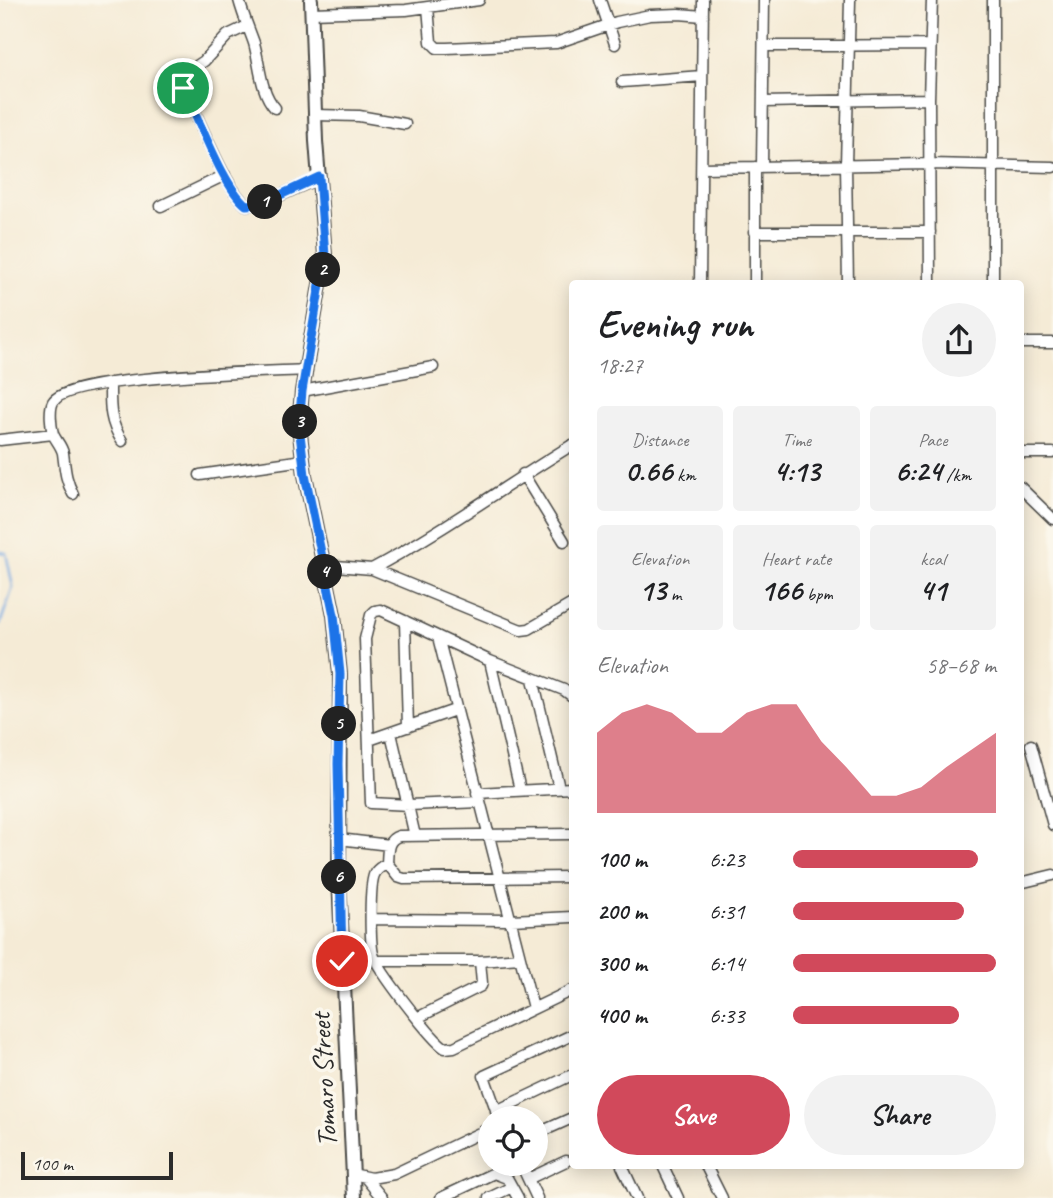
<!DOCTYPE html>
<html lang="en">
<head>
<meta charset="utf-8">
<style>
	body { margin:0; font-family:Caveat,sans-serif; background:#f2f2f2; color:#202124; height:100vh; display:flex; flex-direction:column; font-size:26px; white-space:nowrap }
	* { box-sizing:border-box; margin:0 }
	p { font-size:23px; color:#757577 }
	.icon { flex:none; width:38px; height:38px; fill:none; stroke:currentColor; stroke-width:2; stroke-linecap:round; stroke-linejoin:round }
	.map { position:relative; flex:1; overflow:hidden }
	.panel { position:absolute; left:569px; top:280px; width:455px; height:889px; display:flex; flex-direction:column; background:#fff; border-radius:7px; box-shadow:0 4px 18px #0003 }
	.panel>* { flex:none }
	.tools { position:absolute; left:478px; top:1106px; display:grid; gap:14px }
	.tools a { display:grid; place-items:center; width:70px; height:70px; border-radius:50%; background:#fff; box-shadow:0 4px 18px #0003; font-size:35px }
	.scale { position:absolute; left:21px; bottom:18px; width:152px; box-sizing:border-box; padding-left:7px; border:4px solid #2b2b2b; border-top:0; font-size:19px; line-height:24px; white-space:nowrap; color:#2b2b2b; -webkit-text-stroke:5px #fbf7ec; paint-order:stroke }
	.pin { position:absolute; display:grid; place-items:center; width:60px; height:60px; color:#fff; margin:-30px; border:4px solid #fff; border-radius:50%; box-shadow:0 2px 7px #0007 }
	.km { position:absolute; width:35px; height:35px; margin:-18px; border-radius:50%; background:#222; color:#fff; font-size:19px; line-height:35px; text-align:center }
	.round { display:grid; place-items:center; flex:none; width:74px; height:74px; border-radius:37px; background:#f2f2f2 }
	.head { display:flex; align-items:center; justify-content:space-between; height:119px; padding:0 28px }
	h1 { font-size:38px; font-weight:700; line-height:52px }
	.stats { display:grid; grid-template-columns:repeat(3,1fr); gap:10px; height:119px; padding:7px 28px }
	.stats div { display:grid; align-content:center; border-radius:7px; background:#f2f2f2; text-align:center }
	.stats b { font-size:30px; font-weight:700 }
	.stats small { font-size:19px; font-weight:400 }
	.stats p { font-size:19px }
	.chart { height:196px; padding:14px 28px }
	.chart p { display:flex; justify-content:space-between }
	.chart svg { width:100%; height:126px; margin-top:7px; fill:#d1495b; opacity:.7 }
	.primary-button { display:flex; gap:14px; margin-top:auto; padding:14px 28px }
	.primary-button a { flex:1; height:80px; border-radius:42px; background:#d1495b; color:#fff; font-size:28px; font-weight:700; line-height:80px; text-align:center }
	.primary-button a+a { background:#f2f2f2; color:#202124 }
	ul { padding:0 28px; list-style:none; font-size:23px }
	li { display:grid; grid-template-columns:112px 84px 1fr; align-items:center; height:52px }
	li i { height:18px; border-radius:9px; background:#d1495b }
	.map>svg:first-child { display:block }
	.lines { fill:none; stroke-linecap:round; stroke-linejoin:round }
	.stream { stroke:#74a7e0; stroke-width:2.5 }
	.minor-casing { stroke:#494845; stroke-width:13 }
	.tertiary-casing { stroke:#494845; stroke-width:16 }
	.minor { stroke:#fff; stroke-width:10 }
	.tertiary { stroke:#fff; stroke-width:12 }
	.route-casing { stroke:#fff; stroke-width:14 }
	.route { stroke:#1a73e8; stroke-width:9 }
	.labels { text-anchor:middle; stroke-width:7; stroke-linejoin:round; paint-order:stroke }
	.street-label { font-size:28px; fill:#2b2b2b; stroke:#fbf7ec }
</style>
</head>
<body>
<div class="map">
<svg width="1053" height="1198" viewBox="0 0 1053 1198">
	<rect width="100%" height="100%" fill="#fbf7ec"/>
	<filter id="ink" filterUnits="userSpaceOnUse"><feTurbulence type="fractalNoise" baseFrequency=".0143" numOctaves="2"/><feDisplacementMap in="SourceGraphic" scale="14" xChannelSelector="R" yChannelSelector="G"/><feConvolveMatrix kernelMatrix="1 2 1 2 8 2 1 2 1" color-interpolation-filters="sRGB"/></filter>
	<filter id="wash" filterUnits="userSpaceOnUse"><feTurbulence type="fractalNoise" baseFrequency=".00686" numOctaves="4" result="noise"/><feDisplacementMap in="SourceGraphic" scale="28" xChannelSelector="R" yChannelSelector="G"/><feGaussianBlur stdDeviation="1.57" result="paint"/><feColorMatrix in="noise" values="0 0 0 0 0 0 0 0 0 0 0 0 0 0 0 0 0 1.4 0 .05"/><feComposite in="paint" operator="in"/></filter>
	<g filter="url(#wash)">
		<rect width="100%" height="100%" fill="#f5ebd6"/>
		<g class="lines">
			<!-- stream -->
			<path class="stream" d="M 0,552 L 6,553 L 13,587 L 0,624"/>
		</g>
	</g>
	<g filter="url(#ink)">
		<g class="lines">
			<defs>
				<path id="minor" d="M 239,0 C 243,15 249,29 254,43 C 260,64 260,92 275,108
					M 600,0 L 615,44
					M 993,0 L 993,284
					M 428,7 L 431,42 L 437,48 L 447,48 L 556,43 L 617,22 L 650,15 L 679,14 L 703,16
					M 311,13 L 406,10 L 479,0
					M 247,26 L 228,35 L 204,61 L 182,76 L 183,88 C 199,117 224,187 246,205 L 261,204 L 319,178
					M 764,46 L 930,45
					M 622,82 L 702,76
					M 763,102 L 929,99
					M 315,115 L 359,116 L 405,124
					M 762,167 L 764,0
					M 702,168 L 930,164 L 1053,167
					M 161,206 L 225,175
					M 754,232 L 930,232
					M 700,284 L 703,0
					M 755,284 L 755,167
					M 848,284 L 846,165 L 850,0
					M 930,284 L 929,99 L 932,0
					M 1020,343 L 1053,343
					M 110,383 C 110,406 109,421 122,441
					M 302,391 L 433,367
					M 0,440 L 53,434
					M 1020,453 L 1053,453
					M 523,474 L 564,541
					M 200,475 L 303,460
					M 1020,487 L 1053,519
					M 73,494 C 65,479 65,468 63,453 C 61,445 56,441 53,434 C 51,426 49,409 53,402 C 67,375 269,372 306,370
					M 324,565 L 372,569 L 521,630 L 529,629 L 572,604
					M 372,569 C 441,532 505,486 572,445
					M 405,621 L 408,727
					M 438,637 L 533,1008
					M 490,661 L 520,790
					M 533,679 L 559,788
					M 391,733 L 415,836
					M 369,740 L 455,710
					M 1031,745 L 1053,825
					M 477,793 L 572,788
					M 480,802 L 409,805 L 371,803 L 365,639 L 371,615 L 375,611 L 381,610 L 490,661 L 564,690 L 572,696
					M 339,839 L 389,845
					M 387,863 C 388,852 386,840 399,836 L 572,834
					M 572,877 L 404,879 L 398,877 L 387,863 C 383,866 377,869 375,873 C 369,882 370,942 373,954 C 377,969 432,1040 445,1048 L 454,1047 L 572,990
					M 1020,883 L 1053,875
					M 372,919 L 511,920 L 572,917
					M 376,961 L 480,961 L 482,983 L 481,986 L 419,1017
					M 480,961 L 520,958
					M 496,1111 L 572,1075
					M 499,1118 L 484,1076 L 572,1035
					M 536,1134 L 572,1118
					M 521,1164 L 537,1198
					M 622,1166 L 637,1198
					M 663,1166 L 678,1198
					M 706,1166 L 722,1198
					M 352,1174 L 371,1178 L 394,1174 L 490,1128
					M 365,1177 L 382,1198
					M 528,1179 L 566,1161
					M 441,1198 L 494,1173 L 507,1178 L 518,1198
					M 489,1198 L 512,1187"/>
				<path id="tertiary" d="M 311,0 L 316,141 L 325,255 L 302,391 L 299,426 L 305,475 L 334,615 L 340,674 L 339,879 L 354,1198"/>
			</defs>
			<!-- minor casing -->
			<use href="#minor" class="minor-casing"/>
			<!-- tertiary casing -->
			<use href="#tertiary" class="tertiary-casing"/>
			<!-- minor -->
			<use href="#minor" class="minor"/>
			<!-- tertiary -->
			<use href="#tertiary" class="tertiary"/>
		</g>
	</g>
	<g class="lines" filter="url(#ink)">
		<defs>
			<path id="route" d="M 183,88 C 199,118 223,187 246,205 L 261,204 L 319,177 L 325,255 L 302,391 L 299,426 L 305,475 L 334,615 L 340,674 L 338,764 L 342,961"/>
		</defs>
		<!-- route casing -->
		<use href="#route" class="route-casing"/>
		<!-- route -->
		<use href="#route" class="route"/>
	</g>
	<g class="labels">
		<!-- street labels -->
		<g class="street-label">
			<text transform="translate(323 1080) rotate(-93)" y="10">Tomaro Street</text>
		</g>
	</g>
</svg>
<div class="tools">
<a><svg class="icon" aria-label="locate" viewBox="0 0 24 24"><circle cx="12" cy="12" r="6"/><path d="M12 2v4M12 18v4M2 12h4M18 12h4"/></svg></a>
</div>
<div class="scale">100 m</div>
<div class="pin" style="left:183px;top:88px;background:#1e9e55"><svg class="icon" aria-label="arrive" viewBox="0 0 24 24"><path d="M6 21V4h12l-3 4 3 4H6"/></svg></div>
<div class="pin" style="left:342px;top:961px;background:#d93025"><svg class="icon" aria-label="check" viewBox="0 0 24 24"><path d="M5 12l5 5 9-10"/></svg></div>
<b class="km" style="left:265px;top:202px">1</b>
<b class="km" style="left:323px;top:270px">2</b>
<b class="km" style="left:300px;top:422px">3</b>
<b class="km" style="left:325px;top:572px">4</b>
<b class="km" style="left:339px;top:724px">5</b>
<b class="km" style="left:339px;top:877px">6</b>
<section class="panel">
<div class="head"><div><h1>Evening run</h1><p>18:27</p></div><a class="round"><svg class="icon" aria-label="share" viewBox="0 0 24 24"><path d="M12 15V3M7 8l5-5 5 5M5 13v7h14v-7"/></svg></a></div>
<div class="stats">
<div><p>Distance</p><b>0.66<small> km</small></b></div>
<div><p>Time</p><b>4:13</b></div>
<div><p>Pace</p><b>6:24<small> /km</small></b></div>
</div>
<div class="stats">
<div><p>Elevation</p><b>13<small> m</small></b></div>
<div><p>Heart rate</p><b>166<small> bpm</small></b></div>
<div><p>kcal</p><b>41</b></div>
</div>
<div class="chart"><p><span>Elevation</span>58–68 m</p>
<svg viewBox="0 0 160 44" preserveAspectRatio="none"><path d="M0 44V16L10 9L20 6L30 9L40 16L50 16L60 9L70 6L80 6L90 19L100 28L110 38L120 38L130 35L140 28L150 22L160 16V44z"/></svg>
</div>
<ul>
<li><b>100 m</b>6:23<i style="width:91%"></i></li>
<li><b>200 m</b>6:31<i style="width:84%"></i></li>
<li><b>300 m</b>6:14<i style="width:100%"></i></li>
<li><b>400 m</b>6:33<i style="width:82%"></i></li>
</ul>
<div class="primary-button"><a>Save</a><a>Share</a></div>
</section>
</div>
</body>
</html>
